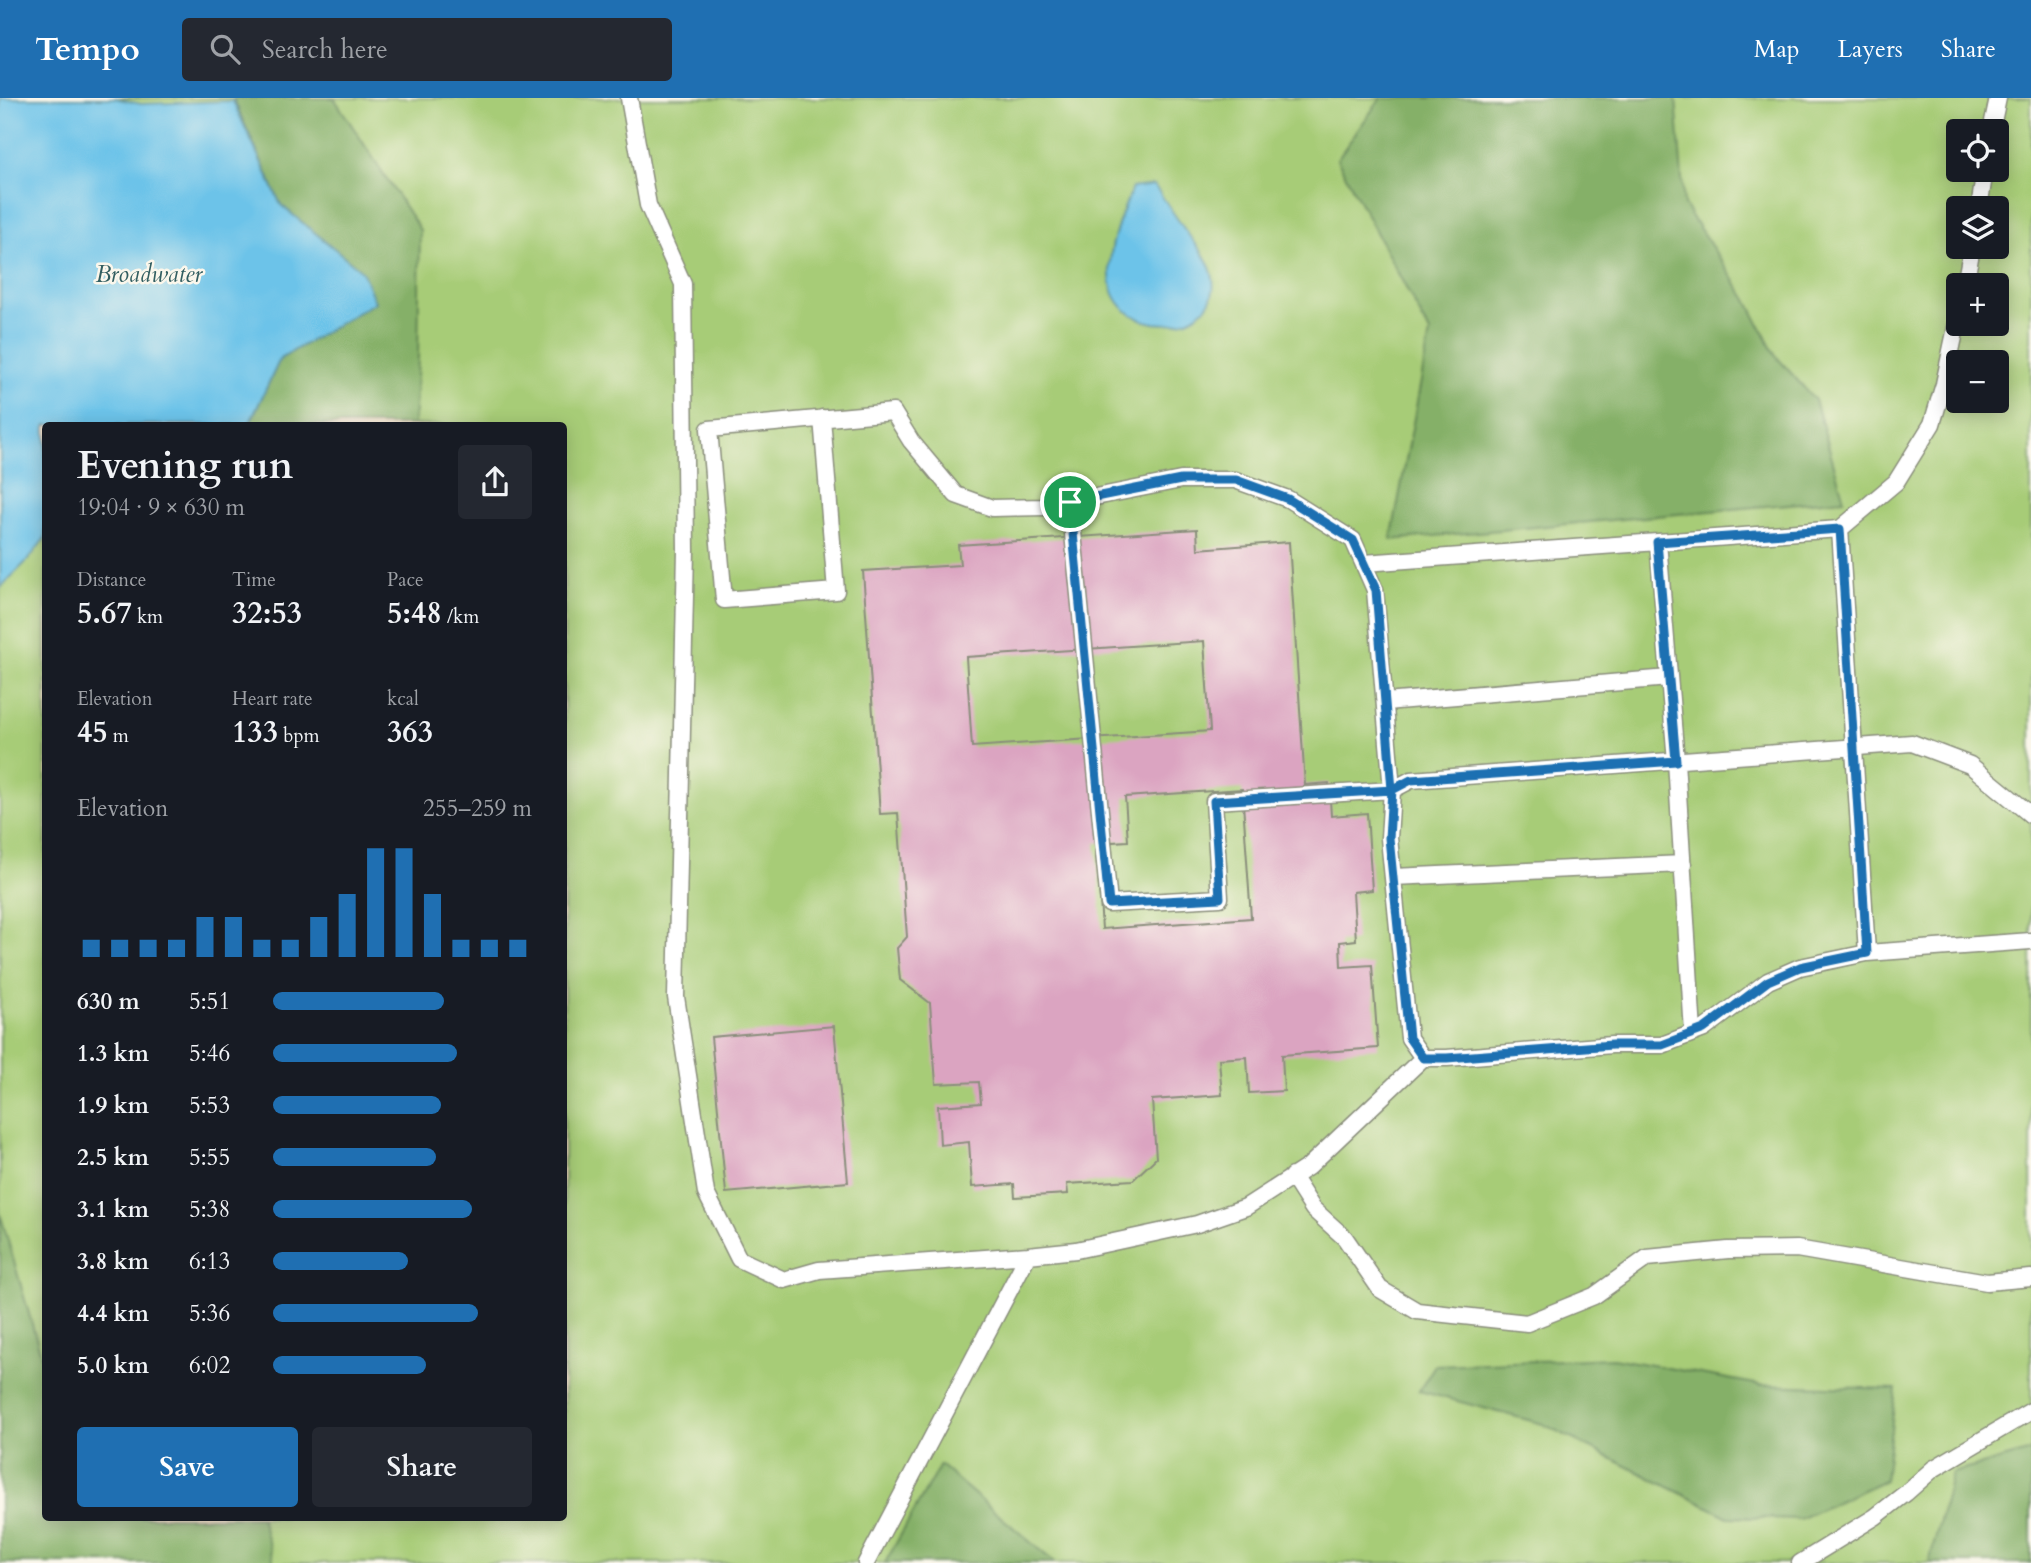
<!DOCTYPE html>
<html lang="en">
<head>
<meta charset="utf-8">
<style>
	body { margin:0; font-family:Cardo,serif; background:#242831; color:#f1f3f6; height:100vh; display:flex; flex-direction:column; font-size:26px; white-space:nowrap }
	* { box-sizing:border-box; margin:0 }
	p { font-size:23px; color:#9ea1a6 }
	.icon { flex:none; width:38px; height:38px; fill:none; stroke:currentColor; stroke-width:2; stroke-linecap:round; stroke-linejoin:round }
	.map { position:relative; flex:1; overflow:hidden }
	.details { position:absolute; left:42px; top:324px; width:525px; height:1099px; display:flex; flex-direction:column; background:#171b24; border-radius:7px; box-shadow:0 4px 18px #0003 }
	.details>* { flex:none }
	.controls { position:absolute; left:1946px; top:21px; display:grid; gap:14px }
	.controls a { display:grid; place-items:center; width:63px; height:63px; border-radius:7px; background:#171b24; box-shadow:0 4px 18px #0003; font-size:35px }
	.pin { position:absolute; display:grid; place-items:center; width:60px; height:60px; color:#fff; margin:-30px; border:4px solid #fff; border-radius:50%; box-shadow:0 2px 7px #0007 }
	.round { display:grid; place-items:center; flex:none; width:74px; height:74px; border-radius:7px; background:#242831 }
	.summary { display:flex; align-items:center; justify-content:space-between; height:119px; padding:0 35px }
	h1 { font-size:38px; font-weight:700; line-height:52px }
	.metrics { display:grid; grid-template-columns:repeat(3,1fr); gap:10px; height:119px; padding:7px 35px }
	.metrics div { display:grid; align-content:center }
	.metrics b { font-size:30px; font-weight:700 }
	.metrics small { font-size:19px; font-weight:400 }
	.metrics p { font-size:19px }
	.chart { height:196px; padding:14px 35px }
	.chart p { display:flex; justify-content:space-between }
	.chart svg { width:100%; height:126px; margin-top:7px; stroke:#1f6fb2; stroke-width:6 }
	.primary-button { display:flex; gap:14px; margin-top:auto; padding:14px 35px }
	.primary-button a { flex:1; height:80px; border-radius:7px; background:#1f6fb2; color:#fff; font-size:28px; font-weight:700; line-height:80px; text-align:center }
	.primary-button a+a { background:#242831; color:#f1f3f6 }
	ul { padding:0 35px; list-style:none; font-size:23px }
	li { display:grid; grid-template-columns:112px 84px 1fr; align-items:center; height:52px }
	li i { height:18px; border-radius:9px; background:#1f6fb2 }
	header { display:flex; align-items:center; gap:42px; box-sizing:border-box; height:98px; padding:0 35px; background:#1f6fb2; color:#fff }
	header strong { font-size:33px }
	nav { display:flex; gap:38px; margin-inline-start:auto; font-size:24px }
	.search { width:490px; height:63px; background:#242831; display:flex; align-items:center; gap:18px; box-sizing:border-box; padding:0 24px; border-radius:7px; color:#9ea1a6; font-size:26px }
	.map>svg:first-child { display:block }
	.green { fill:#a7cc77; stroke:#638456; stroke-width:2; fill-rule:evenodd }
	.forest { fill:#85b068; stroke:#52764e; stroke-width:2 }
	.water { fill:#6cc3e9; stroke:#46808e; stroke-width:2 }
	.building { fill:#dba4c1; fill-rule:evenodd }
	.lines { fill:none; stroke-linecap:round; stroke-linejoin:round }
	.lane-casing { stroke:#8a8e7c; stroke-width:19 }
	.lane { stroke:#fff; stroke-width:16 }
	.route-casing { stroke:#fff; stroke-width:14 }
	.route { stroke:#1f6fb2; stroke-width:9 }
	.labels { text-anchor:middle; stroke-width:5; stroke-linejoin:round; paint-order:stroke }
	.water-label { font-size:24px; font-style:italic; fill:#325e61; stroke:#fbf7ec }
</style>
</head>
<body>
<header>
<strong>Tempo</strong>
<div class="search"><svg class="icon" aria-label="search" viewBox="0 0 24 24"><circle cx="10" cy="10" r="6"/><path d="M15 15l6 6"/></svg>Search here</div>
<nav><a>Map</a><a>Layers</a><a>Share</a></nav>
</header>
<div class="map">
<svg width="2031" height="1465" viewBox="0 0 2031 1465">
	<rect width="100%" height="100%" fill="#fbf7ec"/>
	<filter id="ink" filterUnits="userSpaceOnUse"><feTurbulence type="fractalNoise" baseFrequency=".0143" numOctaves="2"/><feDisplacementMap in="SourceGraphic" scale="14" xChannelSelector="R" yChannelSelector="G"/><feConvolveMatrix kernelMatrix="1 2 1 2 8 2 1 2 1" color-interpolation-filters="sRGB"/></filter>
	<filter id="wash" filterUnits="userSpaceOnUse"><feTurbulence type="fractalNoise" baseFrequency=".00686" numOctaves="4" result="noise"/><feDisplacementMap in="SourceGraphic" scale="28" xChannelSelector="R" yChannelSelector="G"/><feGaussianBlur stdDeviation="1.57" result="paint"/><feColorMatrix in="noise" values="0 0 0 0 0 0 0 0 0 0 0 0 0 0 0 0 0 1.4 0 .05"/><feComposite in="paint" operator="in"/></filter>
	<g filter="url(#wash)">
		<rect width="100%" height="100%" fill="#f5dec3"/>
		<!-- green -->
		<path class="green" d="M 0,0 L 2031,0 L 2031,1465 L 0,1465 ZM 1958,33 L 1997,33 L 1997,72 L 1958,72 ZM 1958,110 L 1997,110 L 1997,149 L 1958,149 ZM 1958,187 L 1997,187 L 1997,226 L 1958,226 ZM 1958,264 L 1997,264 L 1997,303 L 1958,303 ZM 46,327 L 564,327 L 564,1419 L 46,1419 Z"/>
		<!-- forest -->
		<path class="forest" d="M 233,0 L 334,0 L 420,132 L 418,262 L 414,327 L 249,327 L 280,261 L 375,204 L 361,173 L 281,107 Z
			M 1381,0 L 1676,0 L 1684,107 L 1746,200 L 1775,257 L 1815,302 L 1844,401 L 1391,442 L 1430,235 L 1337,61 Z
			M 0,1115 L 45,1271 L 46,1419 L 261,1419 L 274,1465 L 0,1465 Z
			M 1613,1260 L 1761,1287 L 1896,1291 L 1885,1382 L 1799,1421 L 1728,1419 L 1543,1326 L 1419,1293 L 1435,1267 Z
			M 2031,1353 L 2031,1465 L 1929,1465 L 1952,1375 Z
			M 940,1367 L 1055,1465 L 885,1465 Z"/>
		<!-- water -->
		<path class="water" d="M 0,0 L 115,0 L 141,6 L 233,3 L 281,107 L 362,173 L 375,204 L 280,261 L 249,327 L 46,327 L 45,440 L 29,461 L 0,490 Z
			M 1154,87 C 1166,103 1176,120 1188,136 C 1196,147 1207,158 1211,172 C 1232,237 1114,248 1110,178 C 1108,147 1121,118 1132,90 Z"/>
		<g id="blocks">
			<!-- building -->
			<path class="building" d="M 1197,431 L 1198,451 L 1289,444 L 1305,687 L 1329,685 L 1331,718 L 1367,715 L 1372,792 L 1353,794 L 1356,842 L 1340,844 L 1341,869 L 1372,867 L 1378,950 L 1282,957 L 1284,993 L 1249,995 L 1247,959 L 1219,961 L 1222,997 L 1152,1002 L 1156,1060 L 1133,1082 L 1067,1086 L 1068,1096 L 1015,1099 L 1014,1086 L 972,1089 L 969,1044 L 940,1047 L 938,1008 L 981,1005 L 979,984 L 936,986 L 930,905 L 900,882 L 897,850 L 907,839 L 898,715 L 880,716 L 863,473 L 960,467 L 958,447 ZM 1204,543 L 1210,633 L 972,649 L 966,559 ZM 1242,691 L 1251,820 L 1102,831 L 1096,745 L 1128,743 L 1125,699 Z
				M 834,928 L 848,1084 L 726,1095 L 711,939 Z"/>
		</g>
	</g>
	<g filter="url(#ink)">
		<use href="#blocks" fill-opacity="0" stroke="#8a8e7c" stroke-width="2"/>
		<g class="lines">
			<defs>
				<path id="lane" d="M 629,0 L 648,107 L 683,186 L 686,452 L 676,899 L 706,1095 L 739,1161 L 784,1182 L 819,1172 L 1028,1157 L 1076,1152 L 1197,1126 L 1246,1109 L 1308,1069 L 1423,960 L 1447,960 L 1612,947 L 1662,947 L 1704,931 L 1768,883 L 1800,869 L 1867,855 L 2031,843
					M 1991,33 L 1998,0
					M 1979,110 L 1985,72
					M 1965,187 L 1972,149
					M 822,320 L 836,493 L 724,502 L 709,331 L 893,314 L 911,343 L 956,397 L 992,410 L 1045,409 L 1181,382 L 1235,382 L 1288,401 L 1353,442 L 1375,492 L 1392,692 L 1214,703 L 1220,800 L 1109,806 L 1070,404
					M 1658,444 L 1676,663 L 1693,935
					M 1364,465 L 1840,431
					M 1385,604 L 1669,580
					M 1393,779 L 1683,766
					M 1867,855 L 1840,431 L 1896,384 L 1932,326 L 1944,286 L 1958,220
					M 1423,960 L 1409,940 L 1389,740 L 1392,692 L 1411,682 L 1912,645 L 1970,667 L 2031,717
					M 1292,1078 L 1313,1111 L 1345,1140 L 1380,1191 L 1417,1213 L 1527,1225 L 1594,1198 L 1647,1160 L 1728,1152 L 1797,1151 L 1987,1184 L 2031,1180
					M 866,1465 L 1028,1157
					M 1800,1465 L 1875,1419 L 1906,1395 L 1933,1371 L 2031,1313"/>
			</defs>
			<!-- lane casing -->
			<use href="#lane" class="lane-casing"/>
			<!-- lane -->
			<use href="#lane" class="lane"/>
		</g>
	</g>
	<g class="lines" filter="url(#ink)">
		<defs>
			<path id="route" d="M 1070,404 L 1181,382 L 1236,382 L 1288,401 L 1353,442 L 1376,492 L 1392,692 L 1389,740 L 1409,940 L 1423,960 L 1447,960 L 1612,947 L 1662,947 L 1704,931 L 1768,883 L 1800,869 L 1867,855 L 1840,431 L 1657,444 L 1676,663 L 1411,682 L 1392,692 L 1214,703 L 1220,800 L 1109,806 L 1070,404"/>
		</defs>
		<!-- route casing -->
		<use href="#route" class="route-casing"/>
		<!-- route -->
		<use href="#route" class="route"/>
	</g>
	<g class="labels">
		<!-- water labels -->
		<g class="water-label">
			<text x="149" y="184">Broadwater</text>
		</g>
	</g>
</svg>
<div class="controls">
<a><svg class="icon" aria-label="locate" viewBox="0 0 24 24"><circle cx="12" cy="12" r="6"/><path d="M12 2v4M12 18v4M2 12h4M18 12h4"/></svg></a>
<a><svg class="icon" aria-label="layers" viewBox="0 0 24 24"><path d="M12 4l9 5-9 5-9-5zM3 14l9 5 9-5"/></svg></a>
<a>+</a>
<a>−</a>
</div>
<div class="pin" style="left:1070px;top:404px;background:#1e9e55"><svg class="icon" aria-label="arrive" viewBox="0 0 24 24"><path d="M6 21V4h12l-3 4 3 4H6"/></svg></div>
<section class="details">
<div class="summary"><div><h1>Evening run</h1><p>19:04 · 9 × 630 m</p></div><a class="round"><svg class="icon" aria-label="share" viewBox="0 0 24 24"><path d="M12 15V3M7 8l5-5 5 5M5 13v7h14v-7"/></svg></a></div>
<div class="metrics">
<div><p>Distance</p><b>5.67<small> km</small></b></div>
<div><p>Time</p><b>32:53</b></div>
<div><p>Pace</p><b>5:48<small> /km</small></b></div>
</div>
<div class="metrics">
<div><p>Elevation</p><b>45<small> m</small></b></div>
<div><p>Heart rate</p><b>133<small> bpm</small></b></div>
<div><p>kcal</p><b>363</b></div>
</div>
<div class="chart"><p><span>Elevation</span>255–259 m</p>
<svg viewBox="0 0 160 44" preserveAspectRatio="none"><path d="M5 44V38M15 44V38M25 44V38M35 44V38M45 44V30M55 44V30M65 44V38M75 44V38M85 44V30M95 44V22M105 44V6M115 44V6M125 44V22M135 44V38M145 44V38M155 44V38"/></svg>
</div>
<ul>
<li><b>630 m</b>5:51<i style="width:66%"></i></li>
<li><b>1.3 km</b>5:46<i style="width:71%"></i></li>
<li><b>1.9 km</b>5:53<i style="width:65%"></i></li>
<li><b>2.5 km</b>5:55<i style="width:63%"></i></li>
<li><b>3.1 km</b>5:38<i style="width:77%"></i></li>
<li><b>3.8 km</b>6:13<i style="width:52%"></i></li>
<li><b>4.4 km</b>5:36<i style="width:79%"></i></li>
<li><b>5.0 km</b>6:02<i style="width:59%"></i></li>
</ul>
<div class="primary-button"><a>Save</a><a>Share</a></div>
</section>
</div>
</body>
</html>
